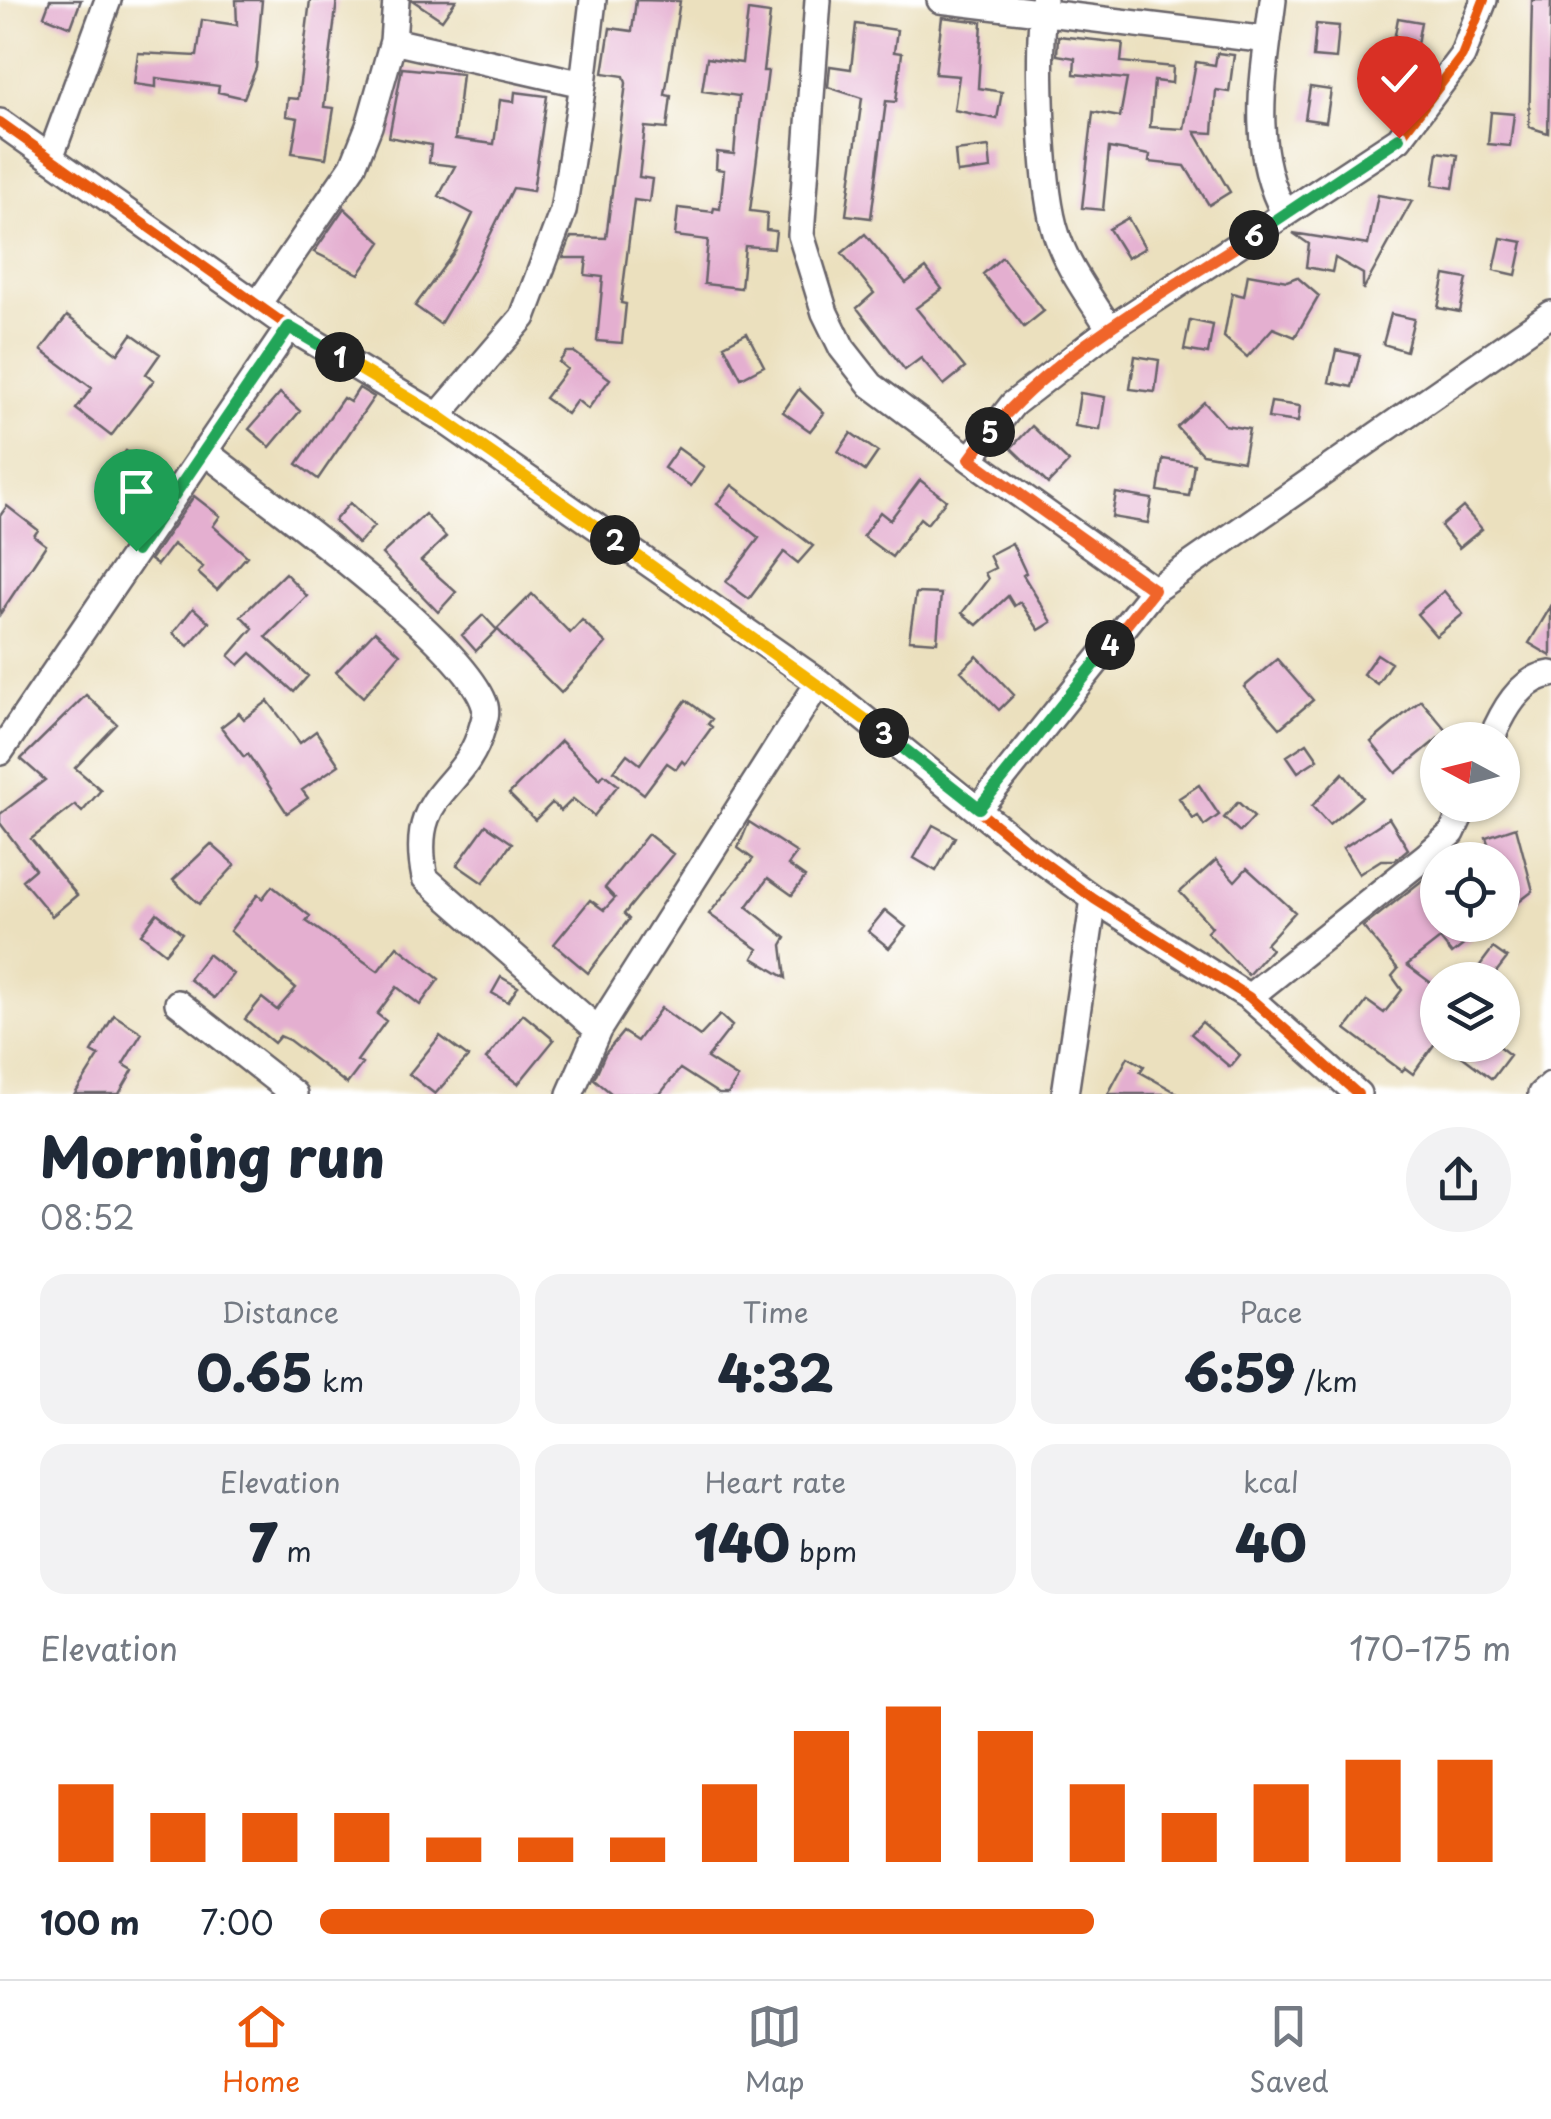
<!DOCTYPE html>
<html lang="en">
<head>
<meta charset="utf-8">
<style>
	body { margin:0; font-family:"Playpen Sans",sans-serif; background:#f2f2f3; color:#1f2937; height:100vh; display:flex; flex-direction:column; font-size:38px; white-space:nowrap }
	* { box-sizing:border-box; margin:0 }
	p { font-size:32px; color:#747a83 }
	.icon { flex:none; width:55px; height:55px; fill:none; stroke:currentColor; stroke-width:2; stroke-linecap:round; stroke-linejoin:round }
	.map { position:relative; height:1094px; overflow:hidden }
	.side { display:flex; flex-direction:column; background:#fff; flex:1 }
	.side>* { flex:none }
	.needle { width:65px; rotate:277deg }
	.controls { position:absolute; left:1420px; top:722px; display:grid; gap:20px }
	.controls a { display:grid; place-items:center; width:100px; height:100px; border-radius:50%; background:#fff; box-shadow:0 2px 8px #0004; font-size:50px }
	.pin { position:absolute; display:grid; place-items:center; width:85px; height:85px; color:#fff; margin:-102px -42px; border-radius:50% 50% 50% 0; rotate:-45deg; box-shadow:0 0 10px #0007 }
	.pin .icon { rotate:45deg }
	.km { position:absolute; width:50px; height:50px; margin:-25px; border-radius:50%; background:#222; color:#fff; font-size:28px; line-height:50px; text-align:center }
	.round { display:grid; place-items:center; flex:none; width:105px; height:105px; border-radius:52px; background:#f2f2f3 }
	.summary { display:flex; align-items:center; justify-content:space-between; height:170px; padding:0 40px }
	h1 { font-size:55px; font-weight:800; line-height:75px }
	.figures { display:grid; grid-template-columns:repeat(3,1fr); gap:15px; height:170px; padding:10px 40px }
	.figures div { display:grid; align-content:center; border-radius:25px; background:#f2f2f3; text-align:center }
	.figures b { font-size:50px; font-weight:800 }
	.figures small { font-size:28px; font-weight:400 }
	.figures p { font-size:28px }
	.chart { height:280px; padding:20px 40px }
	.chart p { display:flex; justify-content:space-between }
	.chart svg { width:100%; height:180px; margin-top:10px; stroke:#ea580c; stroke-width:6 }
	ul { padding:0 40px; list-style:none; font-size:32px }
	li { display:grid; grid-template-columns:160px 120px 1fr; align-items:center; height:75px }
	li i { height:25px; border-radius:12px; background:#ea580c }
	.menu { display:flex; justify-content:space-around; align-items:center; height:140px; border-top:2px solid #e0e1e3; background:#fff; font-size:28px; color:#747a83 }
	.menu a { display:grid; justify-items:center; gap:5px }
	.menu .on { color:#ea580c }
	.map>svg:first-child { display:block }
	.building { fill:#e4afd0 }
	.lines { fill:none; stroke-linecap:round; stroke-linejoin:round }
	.street-casing { stroke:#686469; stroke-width:30 }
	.street { stroke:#fff; stroke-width:25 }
	.cycleway-casing { stroke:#fff; stroke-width:16 }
	.cycleway { stroke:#e8590c; stroke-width:10 }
	.split-1-casing { stroke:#fff; stroke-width:20 }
	.split-2-casing { stroke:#fff; stroke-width:20 }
	.split-3-casing { stroke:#fff; stroke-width:20 }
	.split-4-casing { stroke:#fff; stroke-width:20 }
	.split-5-casing { stroke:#fff; stroke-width:20 }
	.split-6-casing { stroke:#fff; stroke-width:20 }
	.split-7-casing { stroke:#fff; stroke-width:20 }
	.split-1 { stroke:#22a559; stroke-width:12 }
	.split-2 { stroke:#f5b400; stroke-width:12 }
	.split-3 { stroke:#f5b400; stroke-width:12 }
	.split-4 { stroke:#22a559; stroke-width:12 }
	.split-5 { stroke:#f0652b; stroke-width:12 }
	.split-6 { stroke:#f0652b; stroke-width:12 }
	.split-7 { stroke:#22a559; stroke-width:12 }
</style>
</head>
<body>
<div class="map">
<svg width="1551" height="1094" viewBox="0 0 1551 1094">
	<rect width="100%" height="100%" fill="#fff"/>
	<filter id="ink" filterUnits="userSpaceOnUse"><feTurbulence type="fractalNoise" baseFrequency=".01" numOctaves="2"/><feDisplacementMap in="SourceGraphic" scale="20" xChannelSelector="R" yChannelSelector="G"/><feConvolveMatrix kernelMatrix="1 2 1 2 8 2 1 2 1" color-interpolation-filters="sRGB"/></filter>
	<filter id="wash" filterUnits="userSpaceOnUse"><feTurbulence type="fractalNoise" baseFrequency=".0048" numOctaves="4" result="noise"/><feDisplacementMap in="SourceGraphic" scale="40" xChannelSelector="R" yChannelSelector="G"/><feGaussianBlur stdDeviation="2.25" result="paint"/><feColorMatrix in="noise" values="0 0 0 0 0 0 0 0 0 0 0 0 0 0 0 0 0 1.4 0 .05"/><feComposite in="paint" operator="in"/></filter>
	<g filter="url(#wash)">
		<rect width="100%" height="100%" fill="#ebe0be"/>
		<g id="blocks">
			<!-- building -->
			<path class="building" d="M 50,0 L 81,0 L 71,27 L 44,16 Z
				M 236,0 L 262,0 L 256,68 L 244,98 L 218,92 L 219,86 L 156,78 L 156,87 L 134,84 L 138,53 L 197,56 L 202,20 L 237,25 Z
				M 310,0 L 337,0 L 324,107 L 334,108 L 326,158 L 292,153 L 298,118 L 286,116 L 288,98 L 298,99 Z
				M 412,0 L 456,0 L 442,20 Z
				M 636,0 L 680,1 L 665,95 L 671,96 L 667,129 L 645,127 L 639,177 L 652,179 L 649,202 L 634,200 L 621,303 L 626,304 L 622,343 L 597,341 L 603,277 L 585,275 L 587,258 L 563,258 L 571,237 L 606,238 L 626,83 L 624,76 L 603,73 L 610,28 L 632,31 Z
				M 1532,0 L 1551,0 L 1548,133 L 1529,127 Z
				M 748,11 L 770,14 L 763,71 L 768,71 L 750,211 L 767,213 L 766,230 L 776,231 L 774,248 L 745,246 L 741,288 L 704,284 L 708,240 L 675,236 L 678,208 L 713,212 L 714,208 L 720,209 L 724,170 L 716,169 L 717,152 L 734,154 L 739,96 L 702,91 L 707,58 L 742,63 Z
				M 942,17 L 982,22 L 978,88 L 1002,92 L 997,119 L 954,110 L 959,76 L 935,74 Z
				M 1398,18 L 1421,22 L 1415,55 L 1392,51 Z
				M 856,24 L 897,30 L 894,52 L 902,53 L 896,102 L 886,101 L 871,218 L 846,215 L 862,98 L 828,87 L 830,66 L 851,69 Z
				M 1316,24 L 1339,26 L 1336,59 L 1313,57 Z
				M 1058,36 L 1123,43 L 1121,62 L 1173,67 L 1172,83 L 1154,81 L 1150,127 L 1184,129 L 1196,62 L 1215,65 L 1217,53 L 1234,55 L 1229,92 L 1216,90 L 1213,133 L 1195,132 L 1230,192 L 1209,205 L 1185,166 L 1149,162 L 1150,155 L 1109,148 L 1103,210 L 1082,208 L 1093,112 L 1120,117 L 1127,79 L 1074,74 L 1075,58 L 1057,55 Z
				M 402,68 L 462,74 L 455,139 L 494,144 L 500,100 L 514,102 L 515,92 L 547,96 L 533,191 L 513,188 L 474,268 L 440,324 L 415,306 L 455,251 L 473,214 L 439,196 L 455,166 L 429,163 L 431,145 L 389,137 Z
				M 1310,87 L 1331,90 L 1326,122 L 1305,119 Z
				M 1491,112 L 1514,114 L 1510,146 L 1488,144 Z
				M 989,147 L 991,169 L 957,173 L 955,151 Z
				M 1438,152 L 1458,155 L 1453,188 L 1433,185 Z
				M 1378,195 L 1412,201 L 1363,290 L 1363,274 L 1335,258 L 1332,272 L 1306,267 L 1309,244 L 1293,233 L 1368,245 Z
				M 344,208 L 381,242 L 359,274 L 314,252 Z
				M 1128,218 L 1145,248 L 1127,258 L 1109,229 Z
				M 865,234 L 906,283 L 926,268 L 942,289 L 916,308 L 965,368 L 944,385 L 921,358 L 905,370 L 857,308 L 874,293 L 842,253 Z
				M 1501,238 L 1523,242 L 1516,275 L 1494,270 Z
				M 1002,257 L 1044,311 L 1024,327 L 983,274 Z
				M 1248,274 L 1287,281 L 1297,277 L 1319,296 L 1295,337 L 1273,328 L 1247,357 L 1224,337 L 1232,293 L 1244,296 Z
				M 1445,275 L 1467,279 L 1460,312 L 1438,308 Z
				M 1391,314 L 1414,319 L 1406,351 L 1383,344 Z
				M 67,316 L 118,354 L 132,334 L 160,354 L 146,374 L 154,380 L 111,436 L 76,409 L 92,388 L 41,350 Z
				M 1190,320 L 1213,325 L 1208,354 L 1184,350 Z
				M 747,333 L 764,366 L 741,378 L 724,345 Z
				M 1336,350 L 1360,355 L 1352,387 L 1329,382 Z
				M 567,352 L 574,352 L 610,379 L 588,409 L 577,400 L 567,414 L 545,398 L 567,369 L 559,362 Z
				M 1135,356 L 1159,360 L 1155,392 L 1130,389 Z
				M 359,388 L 374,397 L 318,479 L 297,464 L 343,398 L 350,402 Z
				M 799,389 L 824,413 L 810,431 L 783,412 Z
				M 280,393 L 300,411 L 270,447 L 249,429 Z
				M 1080,393 L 1105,397 L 1100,430 L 1075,426 Z
				M 1204,402 L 1225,425 L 1249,429 L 1243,461 L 1202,454 L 1177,427 Z
				M 1271,402 L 1300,406 L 1298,422 L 1268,418 Z
				M 1032,426 L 1069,462 L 1048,484 L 1011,448 Z
				M 851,433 L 878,452 L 865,471 L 838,452 Z
				M 678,448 L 704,467 L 691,486 L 664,468 Z
				M 126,451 L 147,467 L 120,501 L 99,484 Z
				M 1163,459 L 1194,464 L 1189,496 L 1158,491 Z
				M 920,480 L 946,500 L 927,524 L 920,518 L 892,557 L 863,536 L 880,512 L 890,520 Z
				M 732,485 L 813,546 L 798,563 L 784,552 L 749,599 L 726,582 L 759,538 L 717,504 Z
				M 1116,493 L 1152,499 L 1148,523 L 1112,517 Z
				M 194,496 L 220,516 L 213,526 L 247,556 L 217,590 L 198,573 L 203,567 L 173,544 L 157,565 L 150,560 Z
				M 350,503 L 374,526 L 358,544 L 334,521 Z
				M 7,506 L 38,530 L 34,536 L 46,545 L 0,614 L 0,516 Z
				M 1463,507 L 1482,529 L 1459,548 L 1441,526 Z
				M 425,514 L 446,537 L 421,561 L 456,592 L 438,612 L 382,554 Z
				M 1012,543 L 1026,573 L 1023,575 L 1052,622 L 1039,630 L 1020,602 L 1014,606 L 1008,596 L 977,625 L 962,613 L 988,579 L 985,573 L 995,568 L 989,555 Z
				M 285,573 L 307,596 L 266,637 L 308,676 L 294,692 L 251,653 L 239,665 L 229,656 L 253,628 L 241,616 Z
				M 1444,591 L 1463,614 L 1436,636 L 1417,614 Z
				M 916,593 L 941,594 L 937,642 L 909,640 Z
				M 532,594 L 570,633 L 582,620 L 606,643 L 561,693 L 497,629 Z
				M 1551,606 L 1551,656 L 1529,643 Z
				M 193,608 L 209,622 L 188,646 L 173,633 Z
				M 483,615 L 497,630 L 476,651 L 462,635 Z
				M 375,631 L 400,654 L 363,697 L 336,672 Z
				M 1377,654 L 1391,663 L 1377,684 L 1363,674 Z
				M 977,656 L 1014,695 L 999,710 L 961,671 Z
				M 1277,659 L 1313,700 L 1280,728 L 1244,687 Z
				M 86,695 L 117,724 L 75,768 L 101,790 L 82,812 L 75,805 L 31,839 L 77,895 L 52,916 L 22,880 L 35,869 L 0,823 L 0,814 L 45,780 L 21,759 Z
				M 686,700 L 712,719 L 708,724 L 712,727 L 685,764 L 682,761 L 676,769 L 667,763 L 644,794 L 614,771 L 627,754 L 640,764 Z
				M 1421,700 L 1447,731 L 1396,773 L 1371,742 Z
				M 268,701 L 300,743 L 316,731 L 339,765 L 302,790 L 308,798 L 287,813 L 248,754 L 244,757 L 221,727 L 239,713 L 244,719 Z
				M 561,741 L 600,779 L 604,774 L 618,785 L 594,816 L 573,799 L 561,811 L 552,803 L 535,820 L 509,794 Z
				M 1307,743 L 1318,759 L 1298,772 L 1287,756 Z
				M 1343,773 L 1362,797 L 1329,825 L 1312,806 Z
				M 1199,785 L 1219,815 L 1204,826 L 1198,816 L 1193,819 L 1179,798 Z
				M 1238,802 L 1254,817 L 1240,832 L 1224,818 Z
				M 1389,818 L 1408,849 L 1395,860 L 1381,860 L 1359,874 L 1343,848 Z
				M 749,822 L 797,853 L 788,865 L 805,877 L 792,895 L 768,878 L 747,907 L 786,938 L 782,945 L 786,978 L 753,958 L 758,949 L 709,914 L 753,859 L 738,848 Z
				M 486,825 L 512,843 L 483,883 L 457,865 Z
				M 933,825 L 955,837 L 936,871 L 914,858 Z
				M 1516,827 L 1533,891 L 1511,908 L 1502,860 L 1493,860 L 1486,837 Z
				M 648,834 L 673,854 L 624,914 L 629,919 L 588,973 L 554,944 L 590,900 L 604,910 L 615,898 L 605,888 Z
				M 211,844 L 235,865 L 199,904 L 173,880 Z
				M 1216,860 L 1235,881 L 1247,868 L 1295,912 L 1266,944 L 1271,949 L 1248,975 L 1207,932 L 1212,927 L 1180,892 Z
				M 1438,868 L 1438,925 L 1460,925 L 1471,939 L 1452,954 L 1440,939 L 1407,965 L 1438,988 L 1428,1003 L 1438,1010 L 1438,1039 L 1413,1074 L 1405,1068 L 1402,1071 L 1346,1029 L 1367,1001 L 1384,1013 L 1402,990 L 1392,976 L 1398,969 L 1363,927 Z
				M 272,886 L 310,916 L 306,921 L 378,971 L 397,946 L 439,979 L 420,1005 L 397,987 L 377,1014 L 386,1021 L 357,1061 L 362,1064 L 347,1084 L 289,1040 L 280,1036 L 274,1043 L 245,1019 L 262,998 L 277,1010 L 296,988 L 230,931 L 258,894 L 262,899 Z
				M 885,910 L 906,927 L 889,948 L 868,931 Z
				M 157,913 L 182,933 L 165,953 L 141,934 Z
				M 1493,948 L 1507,958 L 1490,980 L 1469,980 Z
				M 208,954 L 233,974 L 214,998 L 189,979 Z
				M 501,977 L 518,987 L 508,1002 L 492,993 Z
				M 661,1008 L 700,1036 L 720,1015 L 732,1026 L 707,1058 L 738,1078 L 728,1094 L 719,1094 L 680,1069 L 660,1094 L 612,1094 L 594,1079 L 605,1054 L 623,1032 L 637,1041 Z
				M 523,1014 L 554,1040 L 518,1084 L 486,1059 Z
				M 114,1015 L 142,1033 L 123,1064 L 133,1070 L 119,1094 L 75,1094 L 99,1056 L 92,1052 Z
				M 1202,1022 L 1240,1055 L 1230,1067 L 1191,1034 Z
				M 440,1036 L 468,1057 L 435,1094 L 409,1074 Z
				M 1447,1045 L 1497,1045 L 1510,1055 L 1492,1079 Z
				M 1128,1057 L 1144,1066 L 1140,1072 L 1179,1094 L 1108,1094 Z"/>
		</g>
	</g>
	<g filter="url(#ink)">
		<use href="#blocks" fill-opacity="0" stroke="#686469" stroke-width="2.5"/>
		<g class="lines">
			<defs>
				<path id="street" d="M 396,0 L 393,41 L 583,84 L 563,211 L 523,317 L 438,416
					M 818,0 L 801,235 L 825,313 L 842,348 L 871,385 L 970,459
					M 940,0 L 1268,40
					M 1044,0 C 1037,51 1041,177 1054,226 C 1064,264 1090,297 1110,329
					M 1273,0 C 1264,75 1248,146 1285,214
					M 583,84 L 593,0
					M 0,122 L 289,327 L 438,416 L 819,682 L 1027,850 L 1094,899 L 1249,997 L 1358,1094
					M 50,158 L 108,0
					M 258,304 L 353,166 L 369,126 L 393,41
					M 204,451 C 263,498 467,643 485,706 C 487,714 484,721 482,728 C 464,794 407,789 425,878 L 598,1030
					M 1154,590 L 1551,314
					M 1491,740 C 1502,713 1520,678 1551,674
					M 0,752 L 289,327
					M 979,808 L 1154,590 L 970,459 L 1013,404 L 1110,329 L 1399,139 L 1462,56 L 1484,0
					M 1249,997 L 1426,856 L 1452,833 L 1465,805
					M 178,1003 L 294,1094
					M 570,1094 L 598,1030 L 819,682
					M 1065,1094 L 1094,899
					M 1541,1094 L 1551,1085"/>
			</defs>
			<!-- street casing -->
			<use href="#street" class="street-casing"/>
			<!-- street -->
			<use href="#street" class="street"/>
			<defs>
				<path id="cycleway" d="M 0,122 L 289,327 L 438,416 L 819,682 L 1027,850 L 1094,899 L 1249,997 L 1358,1094
					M 979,808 L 1154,590 L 970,459 L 1013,404 L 1110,329 L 1399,139 L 1462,56 L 1484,0"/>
			</defs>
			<!-- cycleway casing -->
			<use href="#cycleway" class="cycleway-casing"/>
			<!-- cycleway -->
			<use href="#cycleway" class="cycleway"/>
		</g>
	</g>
	<g class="lines" filter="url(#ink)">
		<defs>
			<path id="split-1" d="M 136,551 L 289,327 L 340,357"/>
			<path id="split-2" d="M 340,357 L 438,416 L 615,540"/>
			<path id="split-3" d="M 615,540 L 884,733"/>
			<path id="split-4" d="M 884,733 L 979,808 L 1110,645"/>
			<path id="split-5" d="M 990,432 L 970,459 L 1154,590 L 1110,645"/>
			<path id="split-6" d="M 990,432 C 1059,349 1165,293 1254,235"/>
			<path id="split-7" d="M 1254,235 L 1399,138"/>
		</defs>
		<!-- split-1 casing -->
		<use href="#split-1" class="split-1-casing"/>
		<!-- split-2 casing -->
		<use href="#split-2" class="split-2-casing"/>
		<!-- split-3 casing -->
		<use href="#split-3" class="split-3-casing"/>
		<!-- split-4 casing -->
		<use href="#split-4" class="split-4-casing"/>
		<!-- split-5 casing -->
		<use href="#split-5" class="split-5-casing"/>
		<!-- split-6 casing -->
		<use href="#split-6" class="split-6-casing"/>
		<!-- split-7 casing -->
		<use href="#split-7" class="split-7-casing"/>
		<!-- split-1 -->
		<use href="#split-1" class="split-1"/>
		<!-- split-2 -->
		<use href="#split-2" class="split-2"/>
		<!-- split-3 -->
		<use href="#split-3" class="split-3"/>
		<!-- split-4 -->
		<use href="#split-4" class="split-4"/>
		<!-- split-5 -->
		<use href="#split-5" class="split-5"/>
		<!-- split-6 -->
		<use href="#split-6" class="split-6"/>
		<!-- split-7 -->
		<use href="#split-7" class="split-7"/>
	</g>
</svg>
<div class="controls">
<a><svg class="needle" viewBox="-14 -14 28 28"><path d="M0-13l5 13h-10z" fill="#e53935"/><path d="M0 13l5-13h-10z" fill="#747a83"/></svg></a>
<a><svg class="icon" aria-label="locate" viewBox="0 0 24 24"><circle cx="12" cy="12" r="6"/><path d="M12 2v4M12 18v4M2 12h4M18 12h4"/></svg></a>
<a><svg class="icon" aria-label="layers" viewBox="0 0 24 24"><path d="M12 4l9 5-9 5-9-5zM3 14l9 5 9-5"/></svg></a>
</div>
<div class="pin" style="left:136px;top:551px;background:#1e9e55"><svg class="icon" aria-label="arrive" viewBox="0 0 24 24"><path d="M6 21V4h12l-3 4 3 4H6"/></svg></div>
<div class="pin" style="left:1399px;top:138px;background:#d93025"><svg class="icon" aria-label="check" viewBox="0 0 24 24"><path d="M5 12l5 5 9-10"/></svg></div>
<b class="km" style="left:340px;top:357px">1</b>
<b class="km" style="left:615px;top:540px">2</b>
<b class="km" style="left:884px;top:733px">3</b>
<b class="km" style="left:1110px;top:645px">4</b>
<b class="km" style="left:990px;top:432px">5</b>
<b class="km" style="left:1254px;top:235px">6</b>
</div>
<section class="side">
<div class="summary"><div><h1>Morning run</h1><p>08:52</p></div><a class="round"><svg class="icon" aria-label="share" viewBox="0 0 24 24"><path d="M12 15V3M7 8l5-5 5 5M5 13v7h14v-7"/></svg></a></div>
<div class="figures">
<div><p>Distance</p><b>0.65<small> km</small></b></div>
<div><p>Time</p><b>4:32</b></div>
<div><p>Pace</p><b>6:59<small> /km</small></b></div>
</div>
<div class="figures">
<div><p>Elevation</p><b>7<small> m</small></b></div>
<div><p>Heart rate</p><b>140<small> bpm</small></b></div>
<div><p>kcal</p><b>40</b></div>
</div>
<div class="chart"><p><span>Elevation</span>170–175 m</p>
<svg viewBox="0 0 160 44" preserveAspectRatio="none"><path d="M5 44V25M15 44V32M25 44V32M35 44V32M45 44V38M55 44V38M65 44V38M75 44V25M85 44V12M95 44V6M105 44V12M115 44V25M125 44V32M135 44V25M145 44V19M155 44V19"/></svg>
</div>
<ul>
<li><b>100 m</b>7:00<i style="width:65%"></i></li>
</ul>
</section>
<nav class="menu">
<a class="on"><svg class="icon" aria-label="home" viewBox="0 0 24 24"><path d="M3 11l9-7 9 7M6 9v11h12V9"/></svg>Home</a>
<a><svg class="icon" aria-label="map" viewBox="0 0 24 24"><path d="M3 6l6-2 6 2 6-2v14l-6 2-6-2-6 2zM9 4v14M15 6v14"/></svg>Map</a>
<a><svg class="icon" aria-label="saved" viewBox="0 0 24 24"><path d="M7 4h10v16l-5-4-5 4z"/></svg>Saved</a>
</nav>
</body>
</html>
